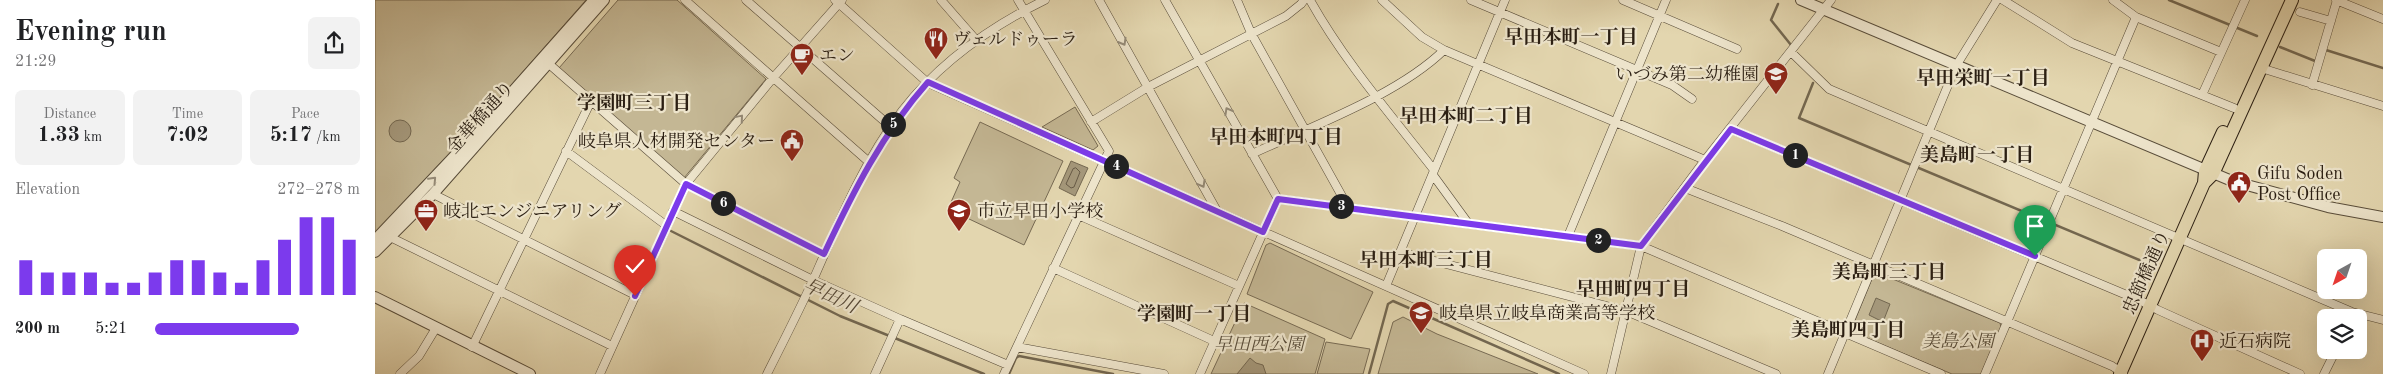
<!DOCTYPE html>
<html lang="en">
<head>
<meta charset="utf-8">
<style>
	body { margin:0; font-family:"Old Standard TT","Noto Serif JP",serif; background:#f2f2f2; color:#202124; height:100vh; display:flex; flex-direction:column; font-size:19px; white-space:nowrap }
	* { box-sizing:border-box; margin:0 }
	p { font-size:16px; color:#757577 }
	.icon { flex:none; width:28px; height:28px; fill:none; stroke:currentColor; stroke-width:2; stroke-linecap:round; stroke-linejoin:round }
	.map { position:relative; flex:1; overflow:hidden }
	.drawer { display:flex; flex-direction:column; background:#fff; width:375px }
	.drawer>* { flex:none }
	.needle { width:32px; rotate:220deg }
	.controls { position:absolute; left:1942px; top:249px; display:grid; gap:10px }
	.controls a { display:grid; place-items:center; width:50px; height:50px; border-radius:8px; background:#fff; box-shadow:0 5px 20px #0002; font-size:25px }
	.pin { position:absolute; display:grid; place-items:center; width:42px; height:42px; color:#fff; margin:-51px -21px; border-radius:50% 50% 50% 0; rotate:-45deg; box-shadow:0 0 5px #0007 }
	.pin .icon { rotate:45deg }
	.km { position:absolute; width:25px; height:25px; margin:-12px; border-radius:50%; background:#222; color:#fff; font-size:14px; line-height:25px; text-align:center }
	.round { display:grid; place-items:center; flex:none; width:52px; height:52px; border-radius:8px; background:#f2f2f2 }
	.overview { display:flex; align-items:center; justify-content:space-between; height:85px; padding:0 15px }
	h1 { font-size:28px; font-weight:800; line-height:38px }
	.metrics { display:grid; grid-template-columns:repeat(3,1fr); gap:8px; height:85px; padding:5px 15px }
	.metrics div { display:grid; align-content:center; border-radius:8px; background:#f2f2f2; text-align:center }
	.metrics b { font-size:21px; font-weight:800 }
	.metrics small { font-size:14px; font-weight:400 }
	.metrics p { font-size:14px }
	.chart { height:140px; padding:10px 15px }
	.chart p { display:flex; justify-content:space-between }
	.chart svg { width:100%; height:90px; margin-top:5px; stroke:#7c3aed; stroke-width:6 }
	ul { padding:0 15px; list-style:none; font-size:16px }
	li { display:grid; grid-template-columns:80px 60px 1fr; align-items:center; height:38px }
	li i { height:12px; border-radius:6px; background:#7c3aed }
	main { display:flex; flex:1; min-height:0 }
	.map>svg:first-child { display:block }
	.green { fill:#c4b794; stroke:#776a53 }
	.water { fill:#a4977a; stroke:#736750 }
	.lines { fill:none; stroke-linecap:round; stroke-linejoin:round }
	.shore { stroke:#675a46; stroke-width:1 }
	.stream { stroke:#736750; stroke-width:2.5 }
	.minor-casing { stroke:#584c39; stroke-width:9 }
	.tertiary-casing { stroke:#584c39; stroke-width:12 }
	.primary-casing { stroke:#2a1e12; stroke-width:14 }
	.minor { stroke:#ede4cb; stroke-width:8 }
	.tertiary { stroke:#ede4cb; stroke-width:10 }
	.primary { stroke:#e3d6af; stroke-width:12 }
	.oneway { stroke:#958b78 }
	.route-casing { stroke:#fff; stroke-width:10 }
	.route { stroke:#7c3aed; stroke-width:6 }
	.labels { text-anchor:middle; stroke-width:4.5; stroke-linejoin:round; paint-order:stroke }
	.poi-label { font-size:18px; fill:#2a1e12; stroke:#ede4cb; text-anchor:start }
	.street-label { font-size:18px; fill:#2a1e12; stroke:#ede4cb }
	.park-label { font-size:18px; font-style:italic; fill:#584c39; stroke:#ede4cb }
	.neighbourhood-label { font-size:19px; font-weight:bold; fill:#2a1e12; stroke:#ede4cb }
	.water-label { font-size:19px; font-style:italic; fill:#554836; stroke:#ede4cb }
</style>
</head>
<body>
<main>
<section class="drawer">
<div class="overview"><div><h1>Evening run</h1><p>21:29</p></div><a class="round"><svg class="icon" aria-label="share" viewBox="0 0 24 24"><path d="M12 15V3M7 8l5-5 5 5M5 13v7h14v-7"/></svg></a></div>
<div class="metrics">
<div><p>Distance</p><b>1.33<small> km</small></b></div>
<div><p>Time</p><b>7:02</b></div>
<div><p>Pace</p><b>5:17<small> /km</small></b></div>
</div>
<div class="chart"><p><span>Elevation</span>272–278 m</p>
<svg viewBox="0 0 160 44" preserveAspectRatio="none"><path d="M5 44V27M15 44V33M25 44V33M35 44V33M45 44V38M55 44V38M65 44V33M75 44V27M85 44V27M95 44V33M105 44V38M115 44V27M125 44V17M135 44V6M145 44V6M155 44V17"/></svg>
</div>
<ul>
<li><b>200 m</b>5:21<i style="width:70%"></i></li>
</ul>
</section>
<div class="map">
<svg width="2008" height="374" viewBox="0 0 2008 374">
	<rect width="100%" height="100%" fill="#e3d6af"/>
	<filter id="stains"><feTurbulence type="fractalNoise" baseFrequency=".004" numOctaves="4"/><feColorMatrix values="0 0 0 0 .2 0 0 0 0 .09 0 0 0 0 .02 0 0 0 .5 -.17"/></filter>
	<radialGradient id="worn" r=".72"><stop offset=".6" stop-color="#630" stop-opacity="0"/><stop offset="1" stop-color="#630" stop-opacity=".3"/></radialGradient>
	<!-- green -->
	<path class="green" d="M 0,0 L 211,0 L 101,125 L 0,233 Z
		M 243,0 L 302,0 L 391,79 L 309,178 L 184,68 Z
		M 700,107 L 723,146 L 718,150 L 667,127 Z
		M 605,122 L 688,161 L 649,245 L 573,209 L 585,182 L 579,178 Z
		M 895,243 L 998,292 L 976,339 L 872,294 L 891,245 Z
		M 1503,273 L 1625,323 L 1626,327 L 1606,374 L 1577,374 L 1477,332 L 1476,330 L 1499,274 Z
		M 869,303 L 950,339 L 940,374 L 836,374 Z
		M 1028,317 L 1062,334 L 1163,374 L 1003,374 L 1018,322 Z
		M 951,342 L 995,349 L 988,374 L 942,374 Z"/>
	<!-- water -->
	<path class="water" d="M14 131a11 11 0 1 1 22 0a11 11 0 1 1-22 0Z
		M 696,161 L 713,168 L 700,196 L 684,188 Z
		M 1501,298 L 1515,304 L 1508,322 L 1494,315 Z
		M 875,358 L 881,363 L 888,365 L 891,374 L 862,374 Z"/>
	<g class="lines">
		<!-- shore -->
		<path class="shore" d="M 701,168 L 705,172 L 699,187 L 696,188 L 691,184 L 698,169 Z"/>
		<!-- stream -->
		<path class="stream" d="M 1794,0 L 1882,36
			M 1403,4 L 1396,20 L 1416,45
			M 1905,47 L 1940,61
			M 1951,50 L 2008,68
			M 1438,83 L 1424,118 L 1774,264
			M 296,231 L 465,316 L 609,374
			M 634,374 L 641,358 L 644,356 L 738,374
			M 994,374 L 1013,304 L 1018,301 L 1184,374"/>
		<defs>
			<path id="minor" d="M 310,0 L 494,162
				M 371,0 L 516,127
				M 460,0 L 553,83 L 1209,374
				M 566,0 L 601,40
				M 724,0 L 842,211
				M 790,0 L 903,199
				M 862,0 L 876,33 L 973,207
				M 935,0 C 969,61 1016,115 1059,170
				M 1007,0 L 1047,37 L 1069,50 L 1330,160
				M 1096,0 L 1297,85 L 1317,99
				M 1248,0 L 1362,49
				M 1628,0 L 1697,43 L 1859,108
				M 1738,0 L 1761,17 L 1846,52
				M 1961,0 L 2008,19
				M 1925,12 L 1956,21
				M 1416,52 L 1454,89 L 1977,312 L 2008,320
				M 174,64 L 311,184 L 449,254
				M 1886,68 L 2008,106
				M 1937,85 L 1962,0
				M 1827,95 L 1870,0
				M 716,122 L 773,87 L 911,16 L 926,4 L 929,0
				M 1356,129 L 1766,301 L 1783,310 L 1925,374
				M 191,151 L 292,226
				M 877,154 C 937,126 1023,95 1069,50
				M 1058,175 L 1093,223
				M 1310,188 L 1407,226 L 1737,366 L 1748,373
				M 58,194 L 260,295
				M 903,199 L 1266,246 L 1566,374
				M 298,211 L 438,280 L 525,319 L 500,374
				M 703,215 L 864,286
				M 1193,236 L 1291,0
				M 15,237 L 237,346
				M 1025,252 L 1251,311 L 1401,374
				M 678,268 L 839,341
				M 1011,286 L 1130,0
				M 525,319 L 633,365
				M 97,347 L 216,101
				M 642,347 L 789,374
				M 25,374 L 44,356 L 61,328
				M 225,374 L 311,184 L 398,78 L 467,0
				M 392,374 C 408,342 424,311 439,278 C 464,221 489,161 527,111 C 565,62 615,27 670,0
				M 629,374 L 734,151 L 643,0
				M 825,374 L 903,199
				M 1236,374 L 1266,246 L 1330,160 L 1456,0
				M 1453,374 L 1581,66 L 1622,0
				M 1610,374 L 1761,17
				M 1949,374 L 1961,350"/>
			<path id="tertiary" d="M 1426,0 L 1857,181 L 1953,207 L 2008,217
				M 0,240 L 90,145 L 219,0
				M 0,252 L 58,194 L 229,0
				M 0,297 L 155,374"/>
			<path id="primary" d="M 1829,183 L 1830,171 L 1848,132
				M 1745,374 L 1829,183 L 1838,174 L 1917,0"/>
		</defs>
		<!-- minor casing -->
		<use href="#minor" class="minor-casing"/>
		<!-- tertiary casing -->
		<use href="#tertiary" class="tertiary-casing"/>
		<!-- primary casing -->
		<use href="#primary" class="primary-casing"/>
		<!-- minor -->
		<use href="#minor" class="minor"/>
		<!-- tertiary -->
		<use href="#tertiary" class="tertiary"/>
		<!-- primary -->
		<use href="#primary" class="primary"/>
	</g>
	<!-- one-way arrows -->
	<defs><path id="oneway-chevron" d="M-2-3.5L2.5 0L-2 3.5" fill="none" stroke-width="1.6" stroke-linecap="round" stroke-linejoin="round" transform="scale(1.25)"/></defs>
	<g class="oneway">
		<use href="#oneway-chevron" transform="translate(748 42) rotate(60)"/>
		<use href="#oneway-chevron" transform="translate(853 111) rotate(-119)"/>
		<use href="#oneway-chevron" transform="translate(365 118) rotate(-50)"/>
		<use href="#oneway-chevron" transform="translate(58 180) rotate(-47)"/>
		<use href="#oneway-chevron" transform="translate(827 184) rotate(61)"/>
	</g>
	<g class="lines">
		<defs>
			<path id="route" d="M 260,296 L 311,184 L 449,254 C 478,192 507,134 553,82 L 888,232 L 903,199 L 1266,246 L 1356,129 L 1660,256"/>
		</defs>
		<!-- route casing -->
		<use href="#route" class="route-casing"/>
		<!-- route -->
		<use href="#route" class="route"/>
	</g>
	<!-- icons -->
	<defs>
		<symbol id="restaurant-pin" viewBox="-11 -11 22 30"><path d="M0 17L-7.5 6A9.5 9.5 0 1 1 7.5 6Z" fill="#8f2418" stroke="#ede4cb"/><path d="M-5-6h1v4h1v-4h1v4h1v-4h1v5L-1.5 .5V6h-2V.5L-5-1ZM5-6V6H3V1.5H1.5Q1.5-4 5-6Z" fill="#fff"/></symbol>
		<symbol id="cafe-pin" viewBox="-11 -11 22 30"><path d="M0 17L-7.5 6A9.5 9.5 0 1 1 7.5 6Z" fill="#8f2418" stroke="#ede4cb"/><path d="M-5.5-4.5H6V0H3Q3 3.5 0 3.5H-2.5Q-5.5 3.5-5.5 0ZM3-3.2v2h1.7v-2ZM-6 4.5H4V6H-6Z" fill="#fff"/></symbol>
		<symbol id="school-pin" viewBox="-11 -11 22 30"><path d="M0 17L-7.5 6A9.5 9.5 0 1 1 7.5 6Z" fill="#8f2418" stroke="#ede4cb"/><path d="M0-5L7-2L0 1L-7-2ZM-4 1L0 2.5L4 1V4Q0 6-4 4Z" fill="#fff"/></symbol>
		<symbol id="civic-pin" viewBox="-11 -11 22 30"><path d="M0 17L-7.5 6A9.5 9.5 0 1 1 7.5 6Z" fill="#8f2418" stroke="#ede4cb"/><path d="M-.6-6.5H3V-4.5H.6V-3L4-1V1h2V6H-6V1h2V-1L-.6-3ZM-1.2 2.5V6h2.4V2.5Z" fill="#fff"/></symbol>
		<symbol id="office-pin" viewBox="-11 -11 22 30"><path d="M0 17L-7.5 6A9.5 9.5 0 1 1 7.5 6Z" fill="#8f2418" stroke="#ede4cb"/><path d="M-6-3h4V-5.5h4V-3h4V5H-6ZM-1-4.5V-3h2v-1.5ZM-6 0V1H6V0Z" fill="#fff"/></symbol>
		<symbol id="hospital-pin" viewBox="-11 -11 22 30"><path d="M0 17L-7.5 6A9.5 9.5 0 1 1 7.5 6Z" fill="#8f2418" stroke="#ede4cb"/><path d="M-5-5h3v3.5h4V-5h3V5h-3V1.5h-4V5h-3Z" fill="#fff"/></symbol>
	</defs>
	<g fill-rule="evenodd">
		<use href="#restaurant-pin" x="547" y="25" width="28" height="38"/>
		<use href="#cafe-pin" x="413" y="41" width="28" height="38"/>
		<use href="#school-pin" x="1387" y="60" width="28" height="38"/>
		<use href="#civic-pin" x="403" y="127" width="28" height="38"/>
		<use href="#civic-pin" x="1850" y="169" width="28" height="38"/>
		<use href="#office-pin" x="37" y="197" width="28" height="38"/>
		<use href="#school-pin" x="570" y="197" width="28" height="38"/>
		<use href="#school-pin" x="1032" y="299" width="28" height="38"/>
		<use href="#hospital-pin" x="1813" y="327" width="28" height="38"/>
	</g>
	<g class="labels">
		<!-- poi labels -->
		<g class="poi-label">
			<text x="578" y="45">ヴェルドゥーラ</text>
			<text x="444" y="61">エン</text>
			<text x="1384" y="80" text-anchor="end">いづみ第二幼稚園</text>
			<text x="400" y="147" text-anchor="end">岐阜県人材開発センター</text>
			<text x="1882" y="179">Gifu Soden<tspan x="1882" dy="21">Post Office</tspan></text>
			<text x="68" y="217">岐北エンジニアリング</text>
			<text x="602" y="217">市立早田小学校</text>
			<text x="1064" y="319">岐阜県立岐阜商業高等学校</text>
			<text x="1844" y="347">近石病院</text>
		</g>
		<!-- street labels -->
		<g class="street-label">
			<text transform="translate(105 117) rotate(-48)" y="6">金華橋通り</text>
			<text transform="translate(1771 272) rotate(-66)" y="6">忠節橋通り</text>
		</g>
		<!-- park labels -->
		<g class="park-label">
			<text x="1583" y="347">美島公園</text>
			<text x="884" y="350">早田西公園</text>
		</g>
		<!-- neighbourhood labels -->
		<g class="neighbourhood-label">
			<text x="1196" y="43">早田本町一丁目</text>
			<text x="1608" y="84">早田栄町一丁目</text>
			<text x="259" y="109">学園町三丁目</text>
			<text x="1091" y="122">早田本町二丁目</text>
			<text x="901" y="143">早田本町四丁目</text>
			<text x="1602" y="161">美島町一丁目</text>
			<text x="1051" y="266">早田本町三丁目</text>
			<text x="1514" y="278">美島町三丁目</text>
			<text x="1258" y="295">早田町四丁目</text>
			<text x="819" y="320">学園町一丁目</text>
			<text x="1473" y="336">美島町四丁目</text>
		</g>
		<!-- water labels -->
		<g class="water-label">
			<text transform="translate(456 295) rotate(25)" y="7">早田川</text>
		</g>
	</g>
	<rect width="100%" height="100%" filter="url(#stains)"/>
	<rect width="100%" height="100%" fill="url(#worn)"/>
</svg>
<div class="controls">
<a><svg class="needle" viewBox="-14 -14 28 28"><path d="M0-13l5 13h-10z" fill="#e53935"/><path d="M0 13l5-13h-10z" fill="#757577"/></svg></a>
<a><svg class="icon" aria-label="layers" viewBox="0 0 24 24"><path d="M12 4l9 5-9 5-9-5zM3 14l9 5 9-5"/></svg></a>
</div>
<div class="pin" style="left:1660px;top:256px;background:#1e9e55"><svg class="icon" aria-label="arrive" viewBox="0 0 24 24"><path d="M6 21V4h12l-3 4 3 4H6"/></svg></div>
<div class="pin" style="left:260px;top:296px;background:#d93025"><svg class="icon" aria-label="check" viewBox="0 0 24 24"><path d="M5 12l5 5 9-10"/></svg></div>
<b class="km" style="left:1420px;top:155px">1</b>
<b class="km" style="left:1223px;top:240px">2</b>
<b class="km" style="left:966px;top:206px">3</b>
<b class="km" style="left:741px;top:166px">4</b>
<b class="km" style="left:518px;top:124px">5</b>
<b class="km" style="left:348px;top:203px">6</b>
</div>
</main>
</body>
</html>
